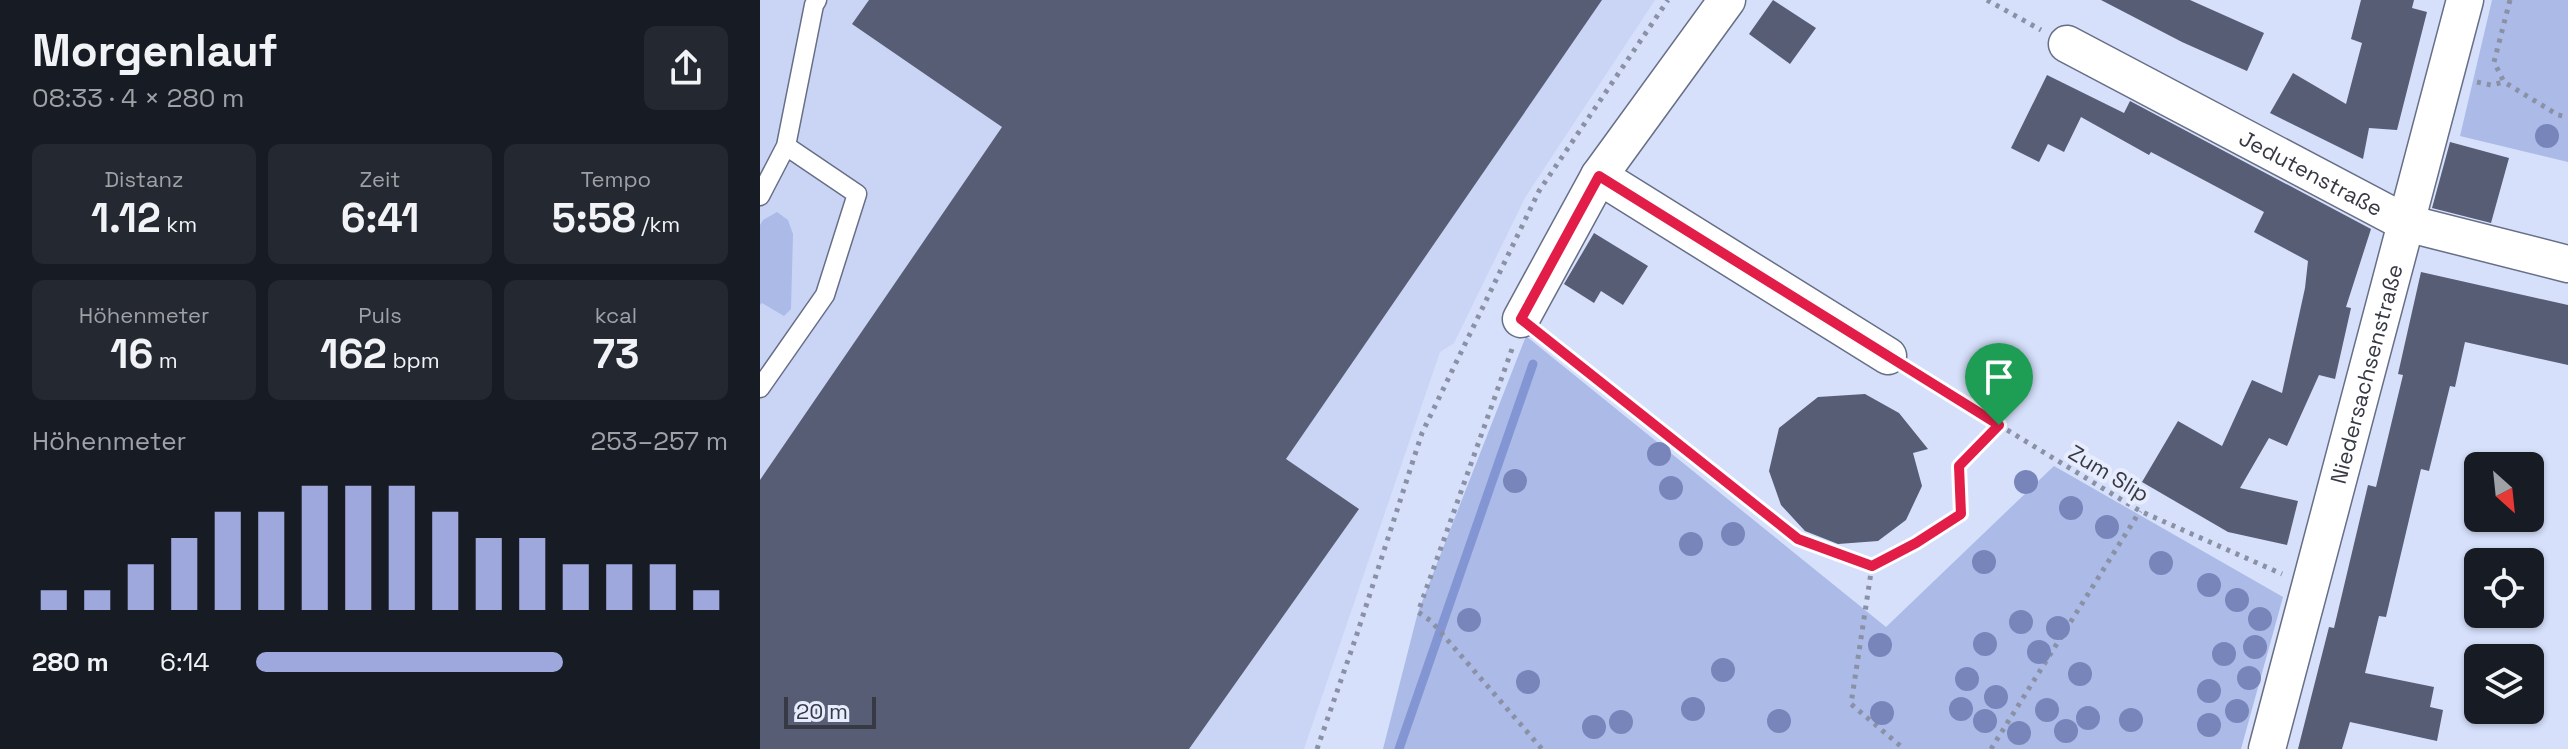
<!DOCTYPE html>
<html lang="de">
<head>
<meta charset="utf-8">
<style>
	body { margin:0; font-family:"Space Grotesk",sans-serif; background:#242831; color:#f1f3f6; height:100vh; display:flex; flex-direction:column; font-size:30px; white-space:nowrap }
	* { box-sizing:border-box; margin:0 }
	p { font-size:26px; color:#9ea1a6 }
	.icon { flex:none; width:44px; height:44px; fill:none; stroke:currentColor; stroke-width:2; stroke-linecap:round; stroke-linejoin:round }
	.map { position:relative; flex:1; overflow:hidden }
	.drawer { display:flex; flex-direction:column; background:#171b24; width:760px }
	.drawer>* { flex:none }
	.needle { width:52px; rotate:153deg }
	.tools { position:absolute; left:1704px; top:452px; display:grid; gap:16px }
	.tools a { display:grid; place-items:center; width:80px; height:80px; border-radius:12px; background:#171b24; box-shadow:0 2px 6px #0004; font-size:40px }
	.scale { position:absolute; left:24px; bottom:20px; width:92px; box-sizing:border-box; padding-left:8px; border:4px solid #373a45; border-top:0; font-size:22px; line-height:28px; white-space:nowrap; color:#373a45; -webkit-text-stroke:6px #e8edfe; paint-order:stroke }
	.pin { position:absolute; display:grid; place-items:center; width:68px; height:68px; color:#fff; margin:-82px -34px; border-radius:50% 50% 50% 0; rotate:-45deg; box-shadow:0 0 8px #0007 }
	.pin .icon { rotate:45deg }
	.round { display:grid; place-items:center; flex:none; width:84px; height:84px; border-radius:12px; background:#242831 }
	.head { display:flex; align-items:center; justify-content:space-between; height:136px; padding:0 32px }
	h1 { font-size:44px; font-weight:600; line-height:60px }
	.figures { display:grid; grid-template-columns:repeat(3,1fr); gap:12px; height:136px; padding:8px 32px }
	.figures div { display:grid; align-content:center; border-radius:12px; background:#242831; text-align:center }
	.figures b { font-size:40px; font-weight:600 }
	.figures small { font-size:22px; font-weight:400 }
	.figures p { font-size:22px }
	.chart { height:224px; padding:16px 32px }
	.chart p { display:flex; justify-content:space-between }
	.chart svg { width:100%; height:144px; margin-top:8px; stroke:#9ea8dd; stroke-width:6 }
	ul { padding:0 32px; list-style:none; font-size:26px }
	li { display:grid; grid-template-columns:128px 96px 1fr; align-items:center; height:60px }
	li i { height:20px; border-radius:10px; background:#9ea8dd }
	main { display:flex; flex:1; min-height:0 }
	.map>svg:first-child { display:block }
	.built { fill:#cad5f6 }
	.green { fill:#abbae7 }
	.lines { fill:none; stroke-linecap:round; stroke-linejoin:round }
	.stream { stroke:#8396d3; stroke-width:9 }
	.building { fill:#565d74 }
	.lane-casing { stroke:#676f87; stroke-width:21 }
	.street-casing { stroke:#676f87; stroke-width:39 }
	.path { stroke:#8b91a5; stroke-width:5; stroke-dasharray:4 6; stroke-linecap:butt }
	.lane { stroke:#fff; stroke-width:18 }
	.street { stroke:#fff; stroke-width:36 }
	.tree { fill:#7885ba }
	.route-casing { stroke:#fff; stroke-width:16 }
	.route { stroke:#e11d48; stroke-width:10 }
	.labels { text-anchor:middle; stroke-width:8; stroke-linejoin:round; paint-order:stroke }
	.street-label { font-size:22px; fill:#373a45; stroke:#e8edfe }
</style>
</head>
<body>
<main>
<section class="drawer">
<div class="head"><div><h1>Morgenlauf</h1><p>08:33 · 4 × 280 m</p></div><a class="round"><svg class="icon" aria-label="share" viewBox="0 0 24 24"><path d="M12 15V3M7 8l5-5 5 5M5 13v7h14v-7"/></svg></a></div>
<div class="figures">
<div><p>Distanz</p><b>1.12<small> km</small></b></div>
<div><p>Zeit</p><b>6:41</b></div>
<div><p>Tempo</p><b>5:58<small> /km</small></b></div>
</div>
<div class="figures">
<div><p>Höhenmeter</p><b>16<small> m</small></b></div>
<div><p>Puls</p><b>162<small> bpm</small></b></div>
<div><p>kcal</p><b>73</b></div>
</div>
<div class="chart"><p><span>Höhenmeter</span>253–257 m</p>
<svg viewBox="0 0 160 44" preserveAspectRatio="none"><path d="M5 44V38M15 44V38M25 44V30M35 44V22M45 44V14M55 44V14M65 44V6M75 44V6M85 44V6M95 44V14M105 44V22M115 44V22M125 44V30M135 44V30M145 44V30M155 44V38"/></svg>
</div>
<ul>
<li><b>280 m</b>6:14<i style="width:65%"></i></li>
</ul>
</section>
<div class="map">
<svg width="1808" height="749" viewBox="0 0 1808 749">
	<rect width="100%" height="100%" fill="#d6e0fb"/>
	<!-- built -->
	<path class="built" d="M 0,0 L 895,0 L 766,196 L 694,343 L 680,352 L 544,749 L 0,749 Z"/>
	<!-- green -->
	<path class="green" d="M 1732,0 L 1808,0 L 1808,162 L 1700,136 Z
		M 17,212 L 28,220 L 33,234 L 31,309 L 24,316 L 2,303 L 0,305 L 0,225 L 3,220 Z
		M 766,336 L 1126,627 L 1294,466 L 1523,597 L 1481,749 L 623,749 L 658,612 Z"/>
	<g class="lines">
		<!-- stream -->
		<path class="stream" d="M 639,749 L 773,364"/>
	</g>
	<!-- building -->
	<path class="building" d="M 109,0 L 842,0 L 526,459 L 599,509 L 429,749 L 0,749 L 0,480 L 242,127 L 92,24 Z
		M 1013,0 L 1056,28 L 1030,64 L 989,34 Z
		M 1341,0 L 1430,0 L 1504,33 L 1487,71 L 1422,42 Z
		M 1601,0 L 1654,0 L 1652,8 L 1667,12 L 1637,130 L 1609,128 L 1603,159 L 1510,113 L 1533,73 L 1586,104 L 1602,43 L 1591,39 Z
		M 1287,75 L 1364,113 L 1370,101 L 1611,229 L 1586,307 L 1591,308 L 1575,379 L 1559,375 L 1527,446 L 1509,438 L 1480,488 L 1538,501 L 1527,545 L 1468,532 L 1382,482 L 1418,421 L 1462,446 L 1492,380 L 1522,393 L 1545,288 L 1548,261 L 1494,232 L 1504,212 L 1391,152 L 1389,155 L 1321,117 L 1304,152 L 1288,144 L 1279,162 L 1251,148 Z
		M 1690,142 L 1749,158 L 1731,223 L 1672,208 Z
		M 834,233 L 888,266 L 863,305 L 841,291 L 834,303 L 804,284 Z
		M 1661,272 L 1808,305 L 1808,365 L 1705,342 L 1695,387 L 1690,386 L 1669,471 L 1661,469 L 1626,617 L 1619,616 L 1605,673 L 1674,687 L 1670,707 L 1683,710 L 1677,741 L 1590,722 L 1582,749 L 1538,749 L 1569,627 L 1574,628 L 1608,485 L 1616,487 L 1643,375 L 1638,374 Z
		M 1105,394 L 1139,413 L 1168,449 L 1153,453 L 1162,486 L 1146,520 L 1118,541 L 1078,544 L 1045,531 L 1021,505 L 1009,471 L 1019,428 L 1058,397 Z"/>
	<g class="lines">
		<defs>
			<path id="lane" d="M 0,196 L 26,146 L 54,5 L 57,0
				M 0,388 L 65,295 L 97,194 L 26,146"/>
			<g id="street">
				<path id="s1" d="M 1307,44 L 1646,223 L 1808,264"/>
				<path d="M 839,176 L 1128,356"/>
				<path d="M 761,319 L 839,176 L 967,0"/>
				<path id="s2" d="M 1507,749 L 1705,0"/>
			</g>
		</defs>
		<!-- lane casing -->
		<use href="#lane" class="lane-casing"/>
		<!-- street casing -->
		<use href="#street" class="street-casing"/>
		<!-- path -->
		<path class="path" d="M 1227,0 L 1281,30
			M 1750,0 L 1734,62 L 1744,82 L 1798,115 L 1808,117
			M 1717,82 L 1731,85 L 1744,82
			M 785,338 L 1038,539 L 1112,566 L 1156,543 L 1201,514 L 1199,466 L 1239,425 L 1380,511 L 1522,574
			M 752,349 L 658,612 L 671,621 L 782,749
			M 1155,373 L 1239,425
			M 1112,566 L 1091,704 L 1144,749
			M 557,749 L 596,637 L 662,433 L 779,191 L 908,0
			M 1231,749 L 1380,511"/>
		<!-- lane -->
		<use href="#lane" class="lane"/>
		<!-- street -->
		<use href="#street" class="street"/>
	</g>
	<!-- trees -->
	<g class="tree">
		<circle cx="1787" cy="136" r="12"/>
		<circle cx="899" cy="454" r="12"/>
		<circle cx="755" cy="481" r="12"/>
		<circle cx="1266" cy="482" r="12"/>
		<circle cx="911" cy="488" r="12"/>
		<circle cx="1311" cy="508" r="12"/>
		<circle cx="1347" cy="527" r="12"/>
		<circle cx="973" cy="534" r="12"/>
		<circle cx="931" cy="544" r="12"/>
		<circle cx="1224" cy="562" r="12"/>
		<circle cx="1401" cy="563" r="12"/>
		<circle cx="1449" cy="585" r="12"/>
		<circle cx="1477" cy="600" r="12"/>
		<circle cx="1500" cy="619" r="12"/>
		<circle cx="709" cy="620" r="12"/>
		<circle cx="1261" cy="622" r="12"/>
		<circle cx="1298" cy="628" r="12"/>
		<circle cx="1225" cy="644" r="12"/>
		<circle cx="1120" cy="645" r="12"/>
		<circle cx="1495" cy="647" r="12"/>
		<circle cx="1279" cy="652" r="12"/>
		<circle cx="1464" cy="654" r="12"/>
		<circle cx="963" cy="670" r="12"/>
		<circle cx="1320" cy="674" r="12"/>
		<circle cx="1489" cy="678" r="12"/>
		<circle cx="1207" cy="679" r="12"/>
		<circle cx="768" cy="682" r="12"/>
		<circle cx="1449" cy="691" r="12"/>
		<circle cx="1236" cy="697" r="12"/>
		<circle cx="933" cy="709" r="12"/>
		<circle cx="1201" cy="709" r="12"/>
		<circle cx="1287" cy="710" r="12"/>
		<circle cx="1477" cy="711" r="12"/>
		<circle cx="1122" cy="713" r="12"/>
		<circle cx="1328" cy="718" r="12"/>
		<circle cx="1371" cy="720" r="12"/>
		<circle cx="1019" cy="721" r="12"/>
		<circle cx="1225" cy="721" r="12"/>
		<circle cx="861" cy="722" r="12"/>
		<circle cx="1449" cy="725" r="12"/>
		<circle cx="834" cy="727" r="12"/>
		<circle cx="1306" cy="731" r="12"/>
		<circle cx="1259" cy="733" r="12"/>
	</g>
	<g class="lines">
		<defs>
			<path id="route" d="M 839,176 L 1239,425 L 1199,466 L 1201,514 L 1156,543 L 1112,566 L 1038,539 L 761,319 Z"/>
		</defs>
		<!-- route casing -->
		<use href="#route" class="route-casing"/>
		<!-- route -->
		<use href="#route" class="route"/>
	</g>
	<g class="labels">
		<!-- street labels -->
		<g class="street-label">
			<text dy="8" stroke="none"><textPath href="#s1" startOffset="276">Jedutenstraße</textPath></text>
			<text dy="8" stroke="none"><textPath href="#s2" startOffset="388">Niedersachsenstraße</textPath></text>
			<text transform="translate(1349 473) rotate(31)" y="8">Zum Slip</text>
		</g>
	</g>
</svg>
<div class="tools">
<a><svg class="needle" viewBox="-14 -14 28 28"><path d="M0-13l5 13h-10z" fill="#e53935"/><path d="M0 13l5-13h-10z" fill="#9ea1a6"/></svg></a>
<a><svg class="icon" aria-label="locate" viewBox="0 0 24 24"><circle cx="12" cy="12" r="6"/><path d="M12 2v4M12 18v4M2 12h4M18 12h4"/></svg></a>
<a><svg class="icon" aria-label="layers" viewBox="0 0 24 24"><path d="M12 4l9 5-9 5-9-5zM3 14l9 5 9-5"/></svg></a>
</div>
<div class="scale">20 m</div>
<div class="pin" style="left:1239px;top:425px;background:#1e9e55"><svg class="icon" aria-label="arrive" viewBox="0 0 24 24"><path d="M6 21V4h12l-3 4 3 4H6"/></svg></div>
</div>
</main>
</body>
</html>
